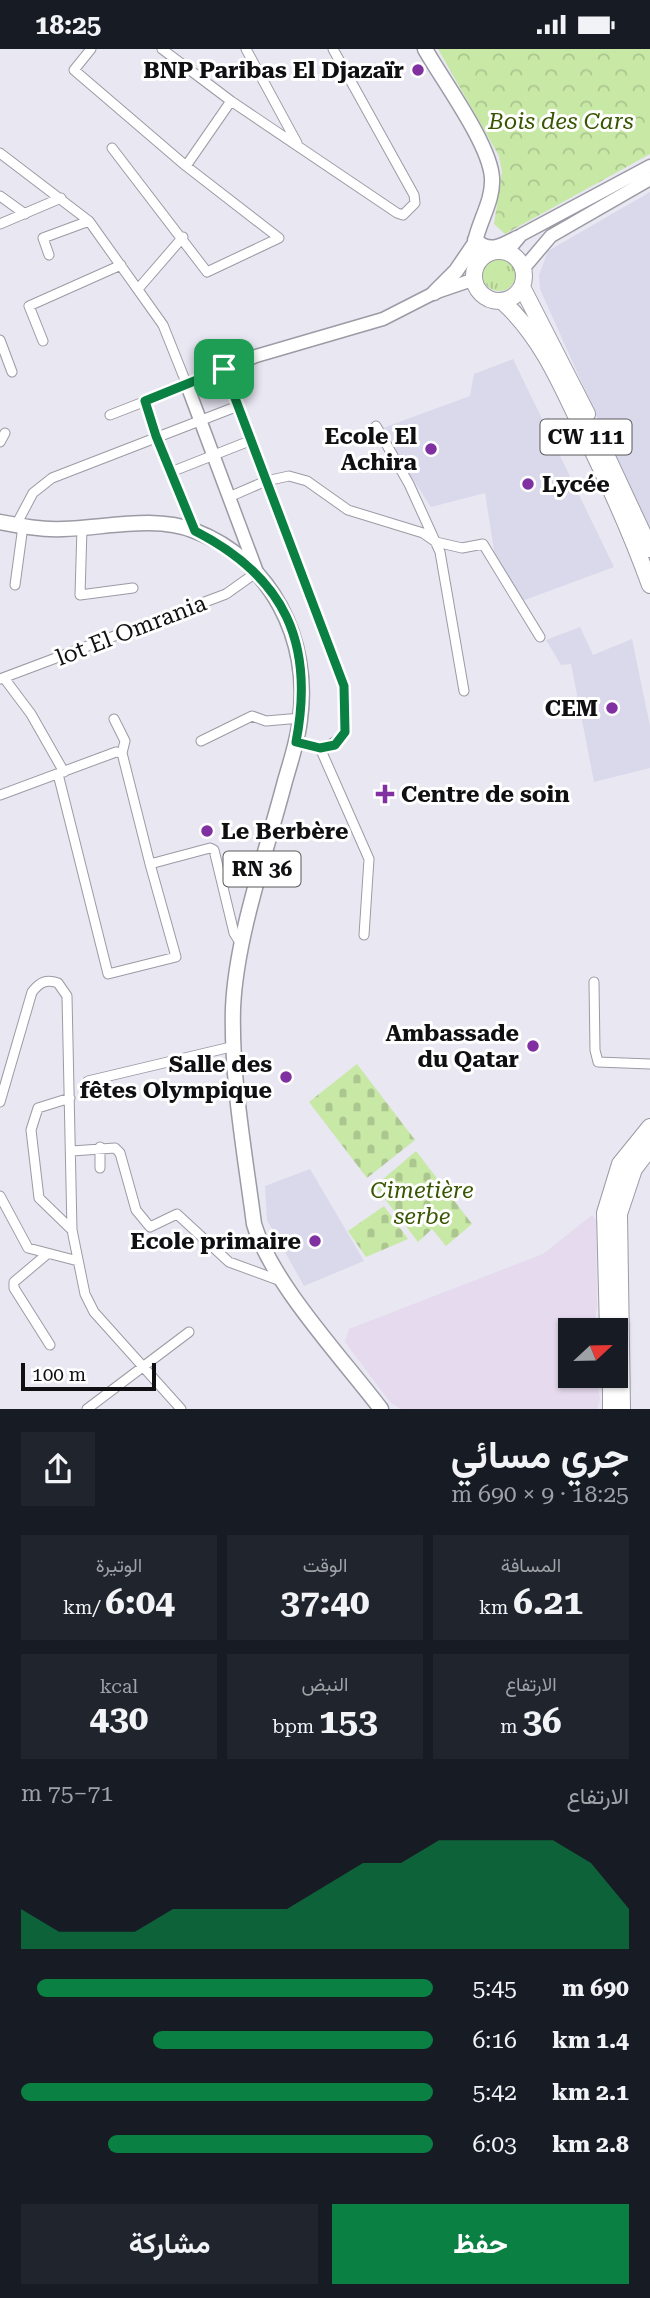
<!DOCTYPE html>
<html lang="ar">
<head>
<meta charset="utf-8">
<style>
	body { margin:0; font-family:"Roboto Serif",Vazirmatn,serif; background:#20242c; color:#f1f3f6; direction:rtl; height:100vh; display:flex; flex-direction:column; font-size:26px; white-space:nowrap }
	* { box-sizing:border-box; margin:0 }
	p { font-size:23px; color:#9ea1a6 }
	.icon { flex:none; width:38px; height:38px; fill:none; stroke:currentColor; stroke-width:2; stroke-linecap:round; stroke-linejoin:round }
	.map { position:relative; height:1360px; overflow:hidden; direction:ltr }
	.side { display:flex; flex-direction:column; background:#171b24; flex:1 }
	.side>* { flex:none }
	.needle { width:46px; rotate:68deg }
	.controls { position:absolute; left:558px; top:1269px; display:grid; gap:14px }
	.controls a { display:grid; place-items:center; width:70px; height:70px; border-radius:0px; background:#171b24; box-shadow:0 2px 5px #0004; font-size:35px }
	.scale { position:absolute; left:21px; bottom:18px; width:135px; box-sizing:border-box; padding-left:7px; border:4px solid #101013; border-top:0; font-size:19px; line-height:24px; white-space:nowrap; color:#101013; -webkit-text-stroke:5px #fff; paint-order:stroke }
	.pin { position:absolute; display:grid; place-items:center; width:60px; height:60px; color:#fff; margin:-30px; border-radius:14px; box-shadow:0 4px 10px #0006 }
	.round { display:grid; place-items:center; flex:none; width:74px; height:74px; border-radius:0px; background:#20242c }
	.overview { display:flex; align-items:center; justify-content:space-between; height:119px; padding:0 21px }
	h1 { font-size:38px; font-weight:700; line-height:52px }
	.stats { display:grid; grid-template-columns:repeat(3,1fr); gap:10px; height:119px; padding:7px 21px }
	.stats div { display:grid; align-content:center; border-radius:0px; background:#20242c; text-align:center }
	.stats b { font-size:35px; font-weight:700 }
	.stats small { font-size:19px; font-weight:400 }
	.stats p { font-size:19px }
	.chart { height:196px; padding:14px 21px }
	.chart p { display:flex; justify-content:space-between }
	.chart svg { width:100%; height:126px; margin-top:7px; fill:#0b8043; opacity:.7 }
	.button { display:flex; gap:14px; margin-top:auto; padding:14px 21px }
	.button a { flex:1; height:80px; border-radius:0px; background:#0b8043; color:#fff; font-size:28px; font-weight:700; line-height:80px; text-align:center }
	.button a+a { background:#20242c; color:#f1f3f6 }
	ul { padding:0 21px; list-style:none; font-size:23px }
	li { display:grid; grid-template-columns:112px 84px 1fr; align-items:center; height:52px }
	li i { height:18px; border-radius:9px; background:#0b8043 }
	.status { display:flex; justify-content:space-between; align-items:center; height:49px; padding:0 35px; background:#171b24; direction:ltr }
	.status svg { height:19px; fill:currentColor }
	.map>svg:first-child { display:block }
	.commercial { fill:#e5daee }
	.built { fill:#dad9eb }
	.grass { fill:url(#grass-tufts) }
	.cemetery { fill:url(#cemetery-stones) }
	.park { fill:url(#park-crowns) }
	.lines { fill:none; stroke-linecap:round; stroke-linejoin:round }
	.street-casing { stroke:#9b9ba5; stroke-width:11 }
	.secondary-casing { stroke:#9b9ba5; stroke-width:15 }
	.primary-casing { stroke:#9b9ba5; stroke-width:17 }
	.highway-casing { stroke:#9b9ba5; stroke-width:18 }
	.street { stroke:#fff; stroke-width:9 }
	.secondary { stroke:#fff; stroke-width:12 }
	.primary { stroke:#fff; stroke-width:14 }
	.highway { stroke:#fff; stroke-width:16 }
	.route-casing { stroke:#fff; stroke-width:14 }
	.route { stroke:#0b8043; stroke-width:9 }
	.poi-dot { fill:#8030a0; stroke:#fff; stroke-width:2.5 }
	.labels { text-anchor:middle; stroke-width:6; stroke-linejoin:round; paint-order:stroke }
	.shield { fill:#fff; stroke:#58585a; stroke-width:2 }
	.shield-label { font-size:21px; font-weight:bold; fill:#101013 }
	.poi-label { font-size:23px; font-weight:bold; fill:#101013; stroke:#fff; text-anchor:end }
	.park-label { font-size:23px; font-style:italic; fill:#385602; stroke:#fff }
	.street-label { font-size:23px; fill:#101013; stroke:#fff }
</style>
</head>
<body>
<div class="status"><b>18:25</b><svg viewBox="0 0 49 12"><path d="M0 12V9h3v3zM5 12V6h3v6zM10 12V3h3v9zM15 12V0h3v12zM26 1h20v11H26zM47 4h2v5h-2z"/></svg></div>
<div class="map">
<svg width="650" height="1360" viewBox="0 0 650 1360">
	<defs>
		<pattern id="grass-tufts" width="24" height="20" patternUnits="userSpaceOnUse" patternTransform="scale(1.75)"><rect width="24" height="20" fill="#c8e8a6"/><path d="M3 7l-1-3M5 7V3M7 7l1-3M15 17l-1-3M17 17v-4M19 17l1-3" fill="none" stroke="#abc68e"/></pattern>
		<pattern id="cemetery-stones" width="16" height="16" patternUnits="userSpaceOnUse" patternTransform="scale(1.75)"><rect width="16" height="16" fill="#c8e8a6"/><path d="M2 7V4a2 2 0 0 1 4 0v3zM10 15v-3a2 2 0 0 1 4 0v3z" fill="#abc68e"/></pattern>
		<pattern id="park-crowns" width="20" height="18" patternUnits="userSpaceOnUse" patternTransform="scale(1.75)"><rect width="20" height="18" fill="#c8e8a6"/><path d="M2 6a3 3 0 1 1 6 0M12 15a3 3 0 1 1 6 0" fill="none" stroke="#abc68e"/></pattern>
	</defs>
	<rect width="100%" height="100%" fill="#e8e7f2"/>
	<!-- commercial -->
	<path class="commercial" d="M 592,1166 L 596,1171 L 597,1258 L 593,1281 L 570,1281 L 570,1326 L 595,1327 L 600,1350 L 597,1360 L 401,1360 L 390,1353 L 345,1293 L 349,1280 L 543,1205 Z"/>
	<!-- built -->
	<path class="built" d="M 650,143 L 650,487 L 540,240 L 539,226 L 548,202 Z
		M 513,310 L 614,518 L 522,552 L 495,507 L 485,444 L 431,458 L 380,380 L 470,347 L 474,325 Z
		M 580,578 L 593,606 L 632,590 L 650,677 L 650,719 L 594,733 L 571,615 L 561,616 L 546,591 Z
		M 310,1120 L 364,1212 L 304,1237 L 267,1171 L 265,1137 Z"/>
	<!-- grass -->
	<path class="grass" d="M482 225a17 17 0 1 1 34 0a17 17 0 1 1-34 0Z"/>
	<!-- cemetery -->
	<path class="cemetery" d="M 357,1015 L 415,1091 L 367,1129 L 309,1053 Z
		M 416,1102 L 472,1175 L 446,1197 L 432,1180 L 418,1193 L 375,1137 Z
		M 384,1157 L 408,1190 L 366,1208 L 348,1182 Z"/>
	<!-- park -->
	<path class="park" d="M 438,0 L 650,0 L 650,105 L 505,185 L 494,175 L 502,123 L 499,107 Z"/>
	<g class="lines">
		<defs>
			<path id="street" d="M 91,0 L 74,21 L 186,117 L 279,189 L 207,223 L 112,99
				M 162,0 L 231,52 L 397,164 L 403,166 L 415,154 L 414,146 L 333,0
				M 246,0 L 297,94
				M 0,104 L 89,172 L 163,276 L 187,336 L 110,366
				M 186,117 L 231,52
				M 0,147 L 25,165
				M 0,175 L 61,149
				M 49,206 L 43,189 L 89,172
				M 138,240 L 183,188
				M 0,291 L 12,323
				M 43,292 L 29,257 L 121,216
				M 224,320 L 344,637 L 345,683 C 331,701 317,701 296,693
				M 145,352 L 156,387 L 195,482
				M 376,377 L 409,435 L 440,503 L 464,642
				M 0,393 L 5,384
				M 171,423 L 252,391
				M 229,448 L 266,432 L 289,427 L 307,432 L 348,461 L 423,484 L 436,493 L 462,499 L 483,495 L 540,588
				M 16,476 L 33,444 L 52,429 L 238,357
				M 82,479 L 80,546 L 133,539
				M 15,536 L 23,477
				M 4,629 L 31,665 L 64,723
				M 0,630 L 226,545 L 257,523
				M 114,670 L 125,692 L 122,704
				M 201,692 L 252,667 L 266,672 L 301,669
				M 320,699 L 369,810 L 364,886
				M 58,725 L 108,925 L 176,908 L 150,815
				M 0,746 L 116,703 L 122,704 L 150,815 L 210,799 L 214,801 L 234,884 L 241,895
				M 594,933 L 595,1001 L 598,1013 L 650,1015
				M 88,1032 L 235,997
				M 70,1049 L 38,1059 L 31,1081 L 39,1149 L 72,1181
				M 0,1053 L 32,943 C 40,933 46,930 58,934 L 67,947 L 72,1181 L 85,1245 L 94,1263 L 181,1360
				M 100,1098 L 100,1119
				M 72,1102 L 115,1099 L 120,1104 L 136,1161 L 150,1178 L 177,1165 L 229,1213 L 281,1232
				M 0,1147 L 28,1199 L 78,1212
				M 46,1206 L 14,1233 L 14,1239 L 50,1296
				M 87,1360 L 189,1283"/>
			<path id="secondary" d="M 507,203 L 521,186 L 650,117
				M 523,220 L 551,187 L 650,130
				M 257,523 L 187,336 L 256,307 L 383,270 L 434,244 L 475,230"/>
			<path id="primary" d="M 425,0 C 443,32 490,95 492,129 C 494,160 466,187 476,218
				M 475,191 C 489,205 502,197 517,189
				M 434,244 L 456,222 L 473,197
				M 0,473 C 21,477 42,481 63,480 C 105,479 155,466 195,482 C 271,511 311,591 300,670 C 298,691 291,711 285,732 C 267,801 236,888 233,959 C 231,1030 245,1105 254,1175 C 271,1233 343,1310 381,1360"/>
			<path id="highway" d="M474 227a25 25 0 1 1 50 0a25 25 0 1 1-50 0Z
				M 522,238 L 587,365
				M 502,252 C 543,289 563,340 586,388 C 610,437 632,486 650,536
				M 601,395 L 650,500
				M 608,1281 L 605,1164 L 620,1115 L 650,1078
				M 611,1360 L 611,1326
				M 622,1360 L 619,1165 L 634,1120 L 650,1099"/>
		</defs>
		<!-- street casing -->
		<use href="#street" class="street-casing"/>
		<!-- secondary casing -->
		<use href="#secondary" class="secondary-casing"/>
		<!-- primary casing -->
		<use href="#primary" class="primary-casing"/>
		<!-- highway casing -->
		<use href="#highway" class="highway-casing"/>
		<!-- street -->
		<use href="#street" class="street"/>
		<!-- secondary -->
		<use href="#secondary" class="secondary"/>
		<!-- primary -->
		<use href="#primary" class="primary"/>
		<!-- highway -->
		<use href="#highway" class="highway"/>
	</g>
	<g class="lines">
		<defs>
			<path id="route" d="M 224,320 L 344,637 L 345,683 L 335,696 L 320,699 L 296,693 C 315,594 285,528 195,482 L 156,387 L 145,352 Z"/>
		</defs>
		<!-- route casing -->
		<use href="#route" class="route-casing"/>
		<!-- route -->
		<use href="#route" class="route"/>
	</g>
	<!-- markers -->
	<g class="poi-dot">
		<circle cx="418" cy="21" r="7"/>
		<circle cx="431" cy="400" r="7"/>
		<circle cx="528" cy="435" r="7"/>
		<circle cx="612" cy="659" r="7"/>
		<path d="M381.5 734.5h7v7h7v7h-7v7h-7v-7h-7v-7h7z"/>
		<circle cx="207" cy="782" r="7"/>
		<circle cx="533" cy="997" r="7"/>
		<circle cx="286" cy="1028" r="7"/>
		<circle cx="315" cy="1192" r="7"/>
	</g>
	<g class="labels">
		<!-- shield labels -->
		<g class="shield">
			<rect x="540.5" y="370.5" width="91" height="35" rx="5"/>
			<rect x="223.5" y="802.5" width="77" height="35" rx="5"/>
		</g>
		<g class="shield-label">
			<text x="586" y="395">CW 111</text>
			<text x="262" y="827">RN 36</text>
		</g>
		<!-- poi labels -->
		<g class="poi-label">
			<text x="404" y="29">BNP Paribas El Djazaïr</text>
			<text x="417" y="395">Ecole El<tspan x="417" dy="26">Achira</tspan></text>
			<text x="542" y="443" text-anchor="start">Lycée</text>
			<text x="598" y="667">CEM</text>
			<text x="401" y="753" text-anchor="start">Centre de soin</text>
			<text x="221" y="790" text-anchor="start">Le Berbère</text>
			<text x="519" y="992">Ambassade<tspan x="519" dy="26">du Qatar</tspan></text>
			<text x="272" y="1023">Salle des<tspan x="272" dy="26">fêtes Olympique</tspan></text>
			<text x="301" y="1200">Ecole primaire</text>
		</g>
		<!-- park labels -->
		<g class="park-label">
			<text x="561" y="80">Bois des Cars</text>
			<text x="422" y="1149">Cimetière<tspan x="422" dy="26">serbe</tspan></text>
		</g>
		<!-- street labels -->
		<g class="street-label">
			<text transform="translate(131 581) rotate(-21)" y="8">lot El Omrania</text>
		</g>
	</g>
</svg>
<div class="controls">
<a><svg class="needle" viewBox="-14 -14 28 28"><path d="M0-13l5 13h-10z" fill="#e53935"/><path d="M0 13l5-13h-10z" fill="#9ea1a6"/></svg></a>
</div>
<div class="scale">100 m</div>
<div class="pin" style="left:224px;top:320px;background:#1e9e55"><svg class="icon" aria-label="arrive" viewBox="0 0 24 24"><path d="M6 21V4h12l-3 4 3 4H6"/></svg></div>
</div>
<section class="side">
<div class="overview"><div><h1>جري مسائي</h1><p>18:25 · 9 × 690 m</p></div><a class="round"><svg class="icon" aria-label="share" viewBox="0 0 24 24"><path d="M12 15V3M7 8l5-5 5 5M5 13v7h14v-7"/></svg></a></div>
<div class="stats">
<div><p>المسافة</p><b>6.21<small> km</small></b></div>
<div><p>الوقت</p><b>37:40</b></div>
<div><p>الوتيرة</p><b>6:04<small> /km</small></b></div>
</div>
<div class="stats">
<div><p>الارتفاع</p><b>36<small> m</small></b></div>
<div><p>النبض</p><b>153<small> bpm</small></b></div>
<div><p>kcal</p><b>430</b></div>
</div>
<div class="chart"><p><span>الارتفاع</span>71–75 m</p>
<svg viewBox="0 0 160 44" preserveAspectRatio="none"><path d="M0 44V30L10 38L20 38L30 38L40 30L50 30L60 30L70 30L80 22L90 14L100 14L110 6L120 6L130 6L140 6L150 14L160 30V44z"/></svg>
</div>
<ul>
<li><b>690 m</b>5:45<i style="width:96%"></i></li>
<li><b>1.4 km</b>6:16<i style="width:68%"></i></li>
<li><b>2.1 km</b>5:42<i style="width:100%"></i></li>
<li><b>2.8 km</b>6:03<i style="width:79%"></i></li>
</ul>
<div class="button"><a>حفظ</a><a>مشاركة</a></div>
</section>
</body>
</html>
